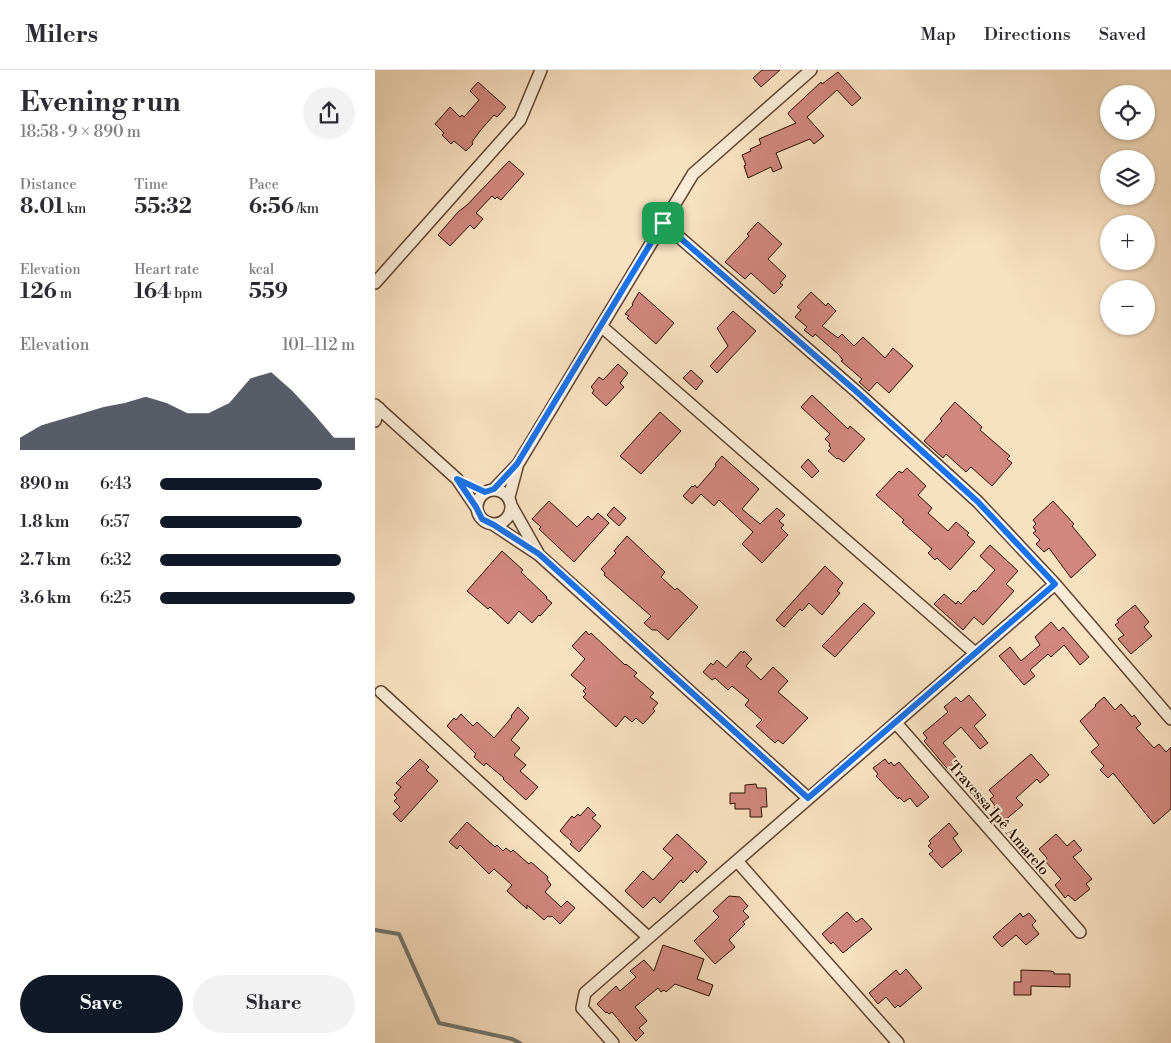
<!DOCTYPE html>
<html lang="en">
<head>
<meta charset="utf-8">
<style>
	body { margin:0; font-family:"Libre Bodoni",serif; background:#f2f2f3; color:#2b2b33; height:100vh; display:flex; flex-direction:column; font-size:19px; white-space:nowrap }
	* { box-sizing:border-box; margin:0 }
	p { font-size:16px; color:#7c7c81 }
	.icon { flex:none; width:28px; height:28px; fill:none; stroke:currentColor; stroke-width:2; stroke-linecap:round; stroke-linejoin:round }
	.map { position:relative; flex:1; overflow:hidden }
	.side { display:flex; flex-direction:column; background:#fff; width:375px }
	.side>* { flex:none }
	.fabs { position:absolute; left:725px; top:15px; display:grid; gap:10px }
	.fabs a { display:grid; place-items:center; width:55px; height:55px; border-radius:50%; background:#fff; box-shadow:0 1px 4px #0004; font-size:25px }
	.pin { position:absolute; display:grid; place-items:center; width:42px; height:42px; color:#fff; margin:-21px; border-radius:10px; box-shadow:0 2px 8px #0006 }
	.round { display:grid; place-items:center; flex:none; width:52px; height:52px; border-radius:26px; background:#f2f2f3 }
	.overview { display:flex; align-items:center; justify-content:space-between; height:85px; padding:0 20px }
	h1 { font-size:28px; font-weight:800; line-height:38px }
	.figures { display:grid; grid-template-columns:repeat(3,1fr); gap:8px; height:85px; padding:5px 20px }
	.figures div { display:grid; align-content:center }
	.figures b { font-size:21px; font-weight:800 }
	.figures small { font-size:14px; font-weight:400 }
	.figures p { font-size:14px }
	.chart { height:140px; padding:10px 20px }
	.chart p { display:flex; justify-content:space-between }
	.chart svg { width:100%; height:90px; margin-top:5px; fill:#111827; opacity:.7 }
	.button { display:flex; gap:10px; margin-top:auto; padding:10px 20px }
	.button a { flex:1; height:58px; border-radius:30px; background:#111827; color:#fff; font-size:20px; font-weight:800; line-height:58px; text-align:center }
	.button a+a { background:#f2f2f3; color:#2b2b33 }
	ul { padding:0 20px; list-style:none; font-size:16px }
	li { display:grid; grid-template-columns:80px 60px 1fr; align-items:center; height:38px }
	li i { height:12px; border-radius:6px; background:#111827 }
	header { display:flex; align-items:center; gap:30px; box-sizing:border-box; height:70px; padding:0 25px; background:#fff; border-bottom:1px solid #e1e1e2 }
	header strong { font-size:24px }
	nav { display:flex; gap:28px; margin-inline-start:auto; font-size:18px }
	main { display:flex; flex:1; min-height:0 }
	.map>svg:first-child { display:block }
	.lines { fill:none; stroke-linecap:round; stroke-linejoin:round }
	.stream { stroke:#717670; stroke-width:4 }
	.building { fill:#d0877e; stroke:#2c0e00 }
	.street-casing { stroke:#5f4330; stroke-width:14 }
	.street { stroke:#faecd7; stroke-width:11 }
	.route-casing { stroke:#fff; stroke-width:10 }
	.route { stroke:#1a73e8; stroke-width:6 }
	.labels { text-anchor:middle; stroke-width:4; stroke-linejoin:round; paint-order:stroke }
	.street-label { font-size:15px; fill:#2c0e00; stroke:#faecd7 }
</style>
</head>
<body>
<header>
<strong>Milers</strong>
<nav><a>Map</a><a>Directions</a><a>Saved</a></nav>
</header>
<main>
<section class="side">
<div class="overview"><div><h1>Evening run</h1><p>18:58 · 9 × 890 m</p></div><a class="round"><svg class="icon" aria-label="share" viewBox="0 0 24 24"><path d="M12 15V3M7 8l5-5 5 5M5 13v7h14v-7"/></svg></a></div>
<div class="figures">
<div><p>Distance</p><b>8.01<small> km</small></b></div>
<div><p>Time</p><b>55:32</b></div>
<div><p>Pace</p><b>6:56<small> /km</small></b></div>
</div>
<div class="figures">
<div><p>Elevation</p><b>126<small> m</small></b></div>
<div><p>Heart rate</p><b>164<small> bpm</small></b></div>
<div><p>kcal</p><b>559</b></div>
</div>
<div class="chart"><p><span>Elevation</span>101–112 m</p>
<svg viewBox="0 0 160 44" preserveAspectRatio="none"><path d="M0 44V38L10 32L20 29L30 26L40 23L50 21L60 18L70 21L80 26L90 26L100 21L110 9L120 6L130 15L140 26L150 38L160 38V44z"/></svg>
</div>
<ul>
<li><b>890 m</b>6:43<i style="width:83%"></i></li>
<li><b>1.8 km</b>6:57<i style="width:73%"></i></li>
<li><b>2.7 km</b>6:32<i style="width:93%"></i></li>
<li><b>3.6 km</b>6:25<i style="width:100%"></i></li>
</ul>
<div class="button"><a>Save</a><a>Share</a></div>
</section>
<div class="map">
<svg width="796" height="973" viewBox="0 0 796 973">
	<rect width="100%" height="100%" fill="#f8e1c1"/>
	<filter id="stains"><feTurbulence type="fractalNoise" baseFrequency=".004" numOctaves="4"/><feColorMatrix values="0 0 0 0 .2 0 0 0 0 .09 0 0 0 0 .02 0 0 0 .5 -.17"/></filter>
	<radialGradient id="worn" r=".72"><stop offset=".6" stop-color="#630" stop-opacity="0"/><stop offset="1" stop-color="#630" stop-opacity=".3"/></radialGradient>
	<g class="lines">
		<!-- stream -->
		<path class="stream" d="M 0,860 L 24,864 L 64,953 L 137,969 L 145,973"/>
	</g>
	<!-- building -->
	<path class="building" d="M 387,0 L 405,0 L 386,17 L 378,8 Z
		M 463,2 L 486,28 L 477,36 L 462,20 L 432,47 L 449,66 L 439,74 L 435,69 L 401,83 L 407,98 L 398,102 L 396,97 L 373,108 L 369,96 L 371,95 L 367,85 L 376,81 L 375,79 L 386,74 L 384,69 L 421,53 L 413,44 L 414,42 L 446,12 L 447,14 Z
		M 103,12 L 131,37 L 122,47 L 119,45 L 105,61 L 97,72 L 98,74 L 91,81 L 79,71 L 76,74 L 67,65 L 69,63 L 60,54 L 75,37 L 85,47 L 87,45 L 89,47 L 104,30 L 95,21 Z
		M 134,91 L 149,104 L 126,130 L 122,127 L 120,129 L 117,126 L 101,143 L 108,149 L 99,159 L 95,155 L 75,176 L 63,165 L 83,142 L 92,135 Z
		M 383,152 L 407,174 L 393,189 L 411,206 L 405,213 L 408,215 L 399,224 L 376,203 L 370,209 L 350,192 L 374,166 L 372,164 Z
		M 264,222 L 299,253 L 281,274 L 252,248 L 254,246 L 250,244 L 258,235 L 257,234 Z
		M 436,222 L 451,236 L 453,233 L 461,241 L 447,256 L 463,268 L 467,264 L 479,276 L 488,267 L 510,288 L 518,278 L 538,296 L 514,323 L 502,312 L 494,321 L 484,312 L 487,309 L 466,291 L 468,290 L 463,284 L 440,264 L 438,267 L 429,260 L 432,257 L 420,247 L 426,240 L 422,237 Z
		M 358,241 L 381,261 L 342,303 L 335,296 L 353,276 L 342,258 Z
		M 243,294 L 253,303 L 245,313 L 249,317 L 231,336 L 217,323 L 219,320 L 216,317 L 224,307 L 228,310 Z
		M 316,300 L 328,311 L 321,320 L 308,308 Z
		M 437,325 L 473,359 L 475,356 L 490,369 L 469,392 L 463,388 L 462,389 L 453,381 L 456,378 L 454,376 L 455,374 L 450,369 L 455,364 L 426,337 Z
		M 580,332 L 607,357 L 605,360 L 635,386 L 632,389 L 637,393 L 617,416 L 596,397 L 591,402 L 571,384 L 568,388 L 549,371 L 567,351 L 565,349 Z
		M 285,342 L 306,361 L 266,404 L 245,386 Z
		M 347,386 L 384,419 L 367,439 L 385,454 L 402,438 L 410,445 L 404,451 L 409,455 L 406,458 L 413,465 L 387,493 L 367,474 L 378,462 L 344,430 L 339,436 L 326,424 L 317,434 L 308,426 L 317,416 L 318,417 L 320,415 L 322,418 L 341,396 L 340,394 Z
		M 433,389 L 444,401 L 437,408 L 426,397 Z
		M 532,398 L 551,416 L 543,425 L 557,438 L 553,443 L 573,461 L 581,452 L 594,463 L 592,465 L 600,472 L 575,500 L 562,488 L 560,490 L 553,483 L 557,479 L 527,452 L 529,450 L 501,425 L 524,401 L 527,403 Z
		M 174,431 L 202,457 L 213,446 L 217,450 L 223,443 L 234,453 L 199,492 L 164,459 L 166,457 L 157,449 Z
		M 678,431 L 699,454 L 697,456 L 721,485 L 696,508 L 674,478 L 669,482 L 661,474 L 665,470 L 658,463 L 661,461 L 658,457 L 661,454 L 658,450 Z
		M 239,437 L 251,448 L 244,456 L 232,445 Z
		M 252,466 L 290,502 L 286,507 L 300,520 L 302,518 L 323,537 L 293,570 L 282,560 L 277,560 L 269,553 L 276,546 L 229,505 L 230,503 L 226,499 L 241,483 L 239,481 Z
		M 615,475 L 643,501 L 631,514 L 639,521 L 608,555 L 599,547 L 588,560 L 559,534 L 569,524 L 581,534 L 583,531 L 586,534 L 599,520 L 600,522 L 620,500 L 605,486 Z
		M 127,481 L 148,500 L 146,502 L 172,527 L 171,528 L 177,533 L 165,546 L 164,545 L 157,553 L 144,541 L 133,554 L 115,537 L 113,539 L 92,521 Z
		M 450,496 L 468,513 L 462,521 L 465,523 L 447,545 L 434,533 L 427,541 L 425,539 L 409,557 L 401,550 Z
		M 489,533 L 500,543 L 460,587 L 447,576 Z
		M 760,535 L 774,552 L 769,557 L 777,566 L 756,584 L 743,569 L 749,565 L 740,555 L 744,552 L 742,550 Z
		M 676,552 L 684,561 L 688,557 L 714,587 L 705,595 L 689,575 L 676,587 L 673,584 L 655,600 L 660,606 L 649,615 L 624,586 L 635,577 L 646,591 L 665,575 L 660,567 Z
		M 211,561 L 214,565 L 216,563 L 250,595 L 251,594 L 262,603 L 259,606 L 279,623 L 275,627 L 283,633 L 278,639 L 280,641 L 268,654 L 261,648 L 257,652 L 250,646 L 241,657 L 208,627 L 211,624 L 208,621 L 211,618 L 196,605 L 210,589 L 197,576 Z
		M 366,581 L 368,583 L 369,581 L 377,589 L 371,596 L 386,610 L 398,597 L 413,611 L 403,622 L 433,648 L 408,674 L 403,670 L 400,673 L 381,656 L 387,650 L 370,635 L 374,630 L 357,616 L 353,620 L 340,608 L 337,610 L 328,602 L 336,593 L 338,595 L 342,590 L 351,598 Z
		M 594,625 L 611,645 L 599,656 L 613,673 L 605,679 L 586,657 L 568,673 L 587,694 L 576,703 L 549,671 L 552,668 L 548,663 L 573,642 L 569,637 L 581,627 L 586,632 Z
		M 729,627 L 740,640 L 746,634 L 757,647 L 759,645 L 766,654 L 761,658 L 779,678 L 784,674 L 791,682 L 796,677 L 796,739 L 779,754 L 738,703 L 733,708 L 725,700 L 729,696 L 716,682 L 724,675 L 705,651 L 721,636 L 720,635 Z
		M 143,637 L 154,648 L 136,670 L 145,678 L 139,685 L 151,695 L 145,701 L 163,717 L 151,730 L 128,709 L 129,708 L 111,693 L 109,696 L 99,687 L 101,684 L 72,656 L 79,648 L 81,650 L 86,644 L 98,656 L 102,652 L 119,668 L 137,647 L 136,646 Z
		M 656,684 L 674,705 L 665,713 L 662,709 L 641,728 L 648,735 L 629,751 L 619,738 L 621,737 L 615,729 L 619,726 L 614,720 Z
		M 45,689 L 54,697 L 51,700 L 63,711 L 26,752 L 18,744 L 25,737 L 19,731 L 22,728 L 19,725 L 26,717 L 21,713 Z
		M 510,689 L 514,694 L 516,692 L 519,696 L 524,692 L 554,727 L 542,737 L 535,728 L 529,732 L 524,727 L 523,729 L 501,706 L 503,704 L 498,698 Z
		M 381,714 L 382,718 L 391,718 L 392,737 L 386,737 L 387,747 L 375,747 L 375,739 L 360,739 L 360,733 L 355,734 L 355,723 L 370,723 L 370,715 Z
		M 213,737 L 221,745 L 217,748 L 226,756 L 204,782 L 195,774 L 197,772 L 185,761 L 197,746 L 199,748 L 203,744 L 205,746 Z
		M 92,752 L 120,777 L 122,775 L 128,781 L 131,778 L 136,782 L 138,780 L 154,794 L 156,792 L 173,807 L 172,809 L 176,815 L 170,822 L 186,837 L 192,831 L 200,838 L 185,854 L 177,846 L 175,847 L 173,846 L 169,850 L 152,835 L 152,839 L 132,821 L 137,815 L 119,799 L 114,804 L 85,775 L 82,779 L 74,772 Z
		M 574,753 L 583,764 L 578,768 L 587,781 L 567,798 L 554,784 L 558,781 L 553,776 L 556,773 L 554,771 Z
		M 302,764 L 332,792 L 322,803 L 320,800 L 308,813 L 306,810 L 285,833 L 279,827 L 268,838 L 250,821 L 268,801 L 278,810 L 298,788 L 288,779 Z
		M 681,764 L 692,776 L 699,770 L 707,780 L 698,787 L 717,809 L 711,814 L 715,819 L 700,831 L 693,825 L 690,828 L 680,815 L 686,809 L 670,791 L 672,788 L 664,779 Z
		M 354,826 L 365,827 L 373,836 L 368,841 L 374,847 L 368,852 L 370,854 L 354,870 L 360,877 L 340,894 L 319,871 L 344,847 L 338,841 Z
		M 472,842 L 481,852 L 487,848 L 497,859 L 468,883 L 458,872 L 456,874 L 447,864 Z
		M 645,843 L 648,847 L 654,843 L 661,851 L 657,855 L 664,864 L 651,875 L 641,865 L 627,877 L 618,867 Z
		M 288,875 L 329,889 L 322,909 L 338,915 L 334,926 L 300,914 L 291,922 L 289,920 L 286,922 L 283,918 L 260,937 L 272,951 L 264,958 L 269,963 L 261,971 L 237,942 L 234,944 L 232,942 L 231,943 L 222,934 L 241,916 L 245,921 L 261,907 L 255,901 L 269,890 L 279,901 Z
		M 531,899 L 547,918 L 525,937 L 523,935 L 520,938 L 511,927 L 503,934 L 494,923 L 521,900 L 525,905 Z
		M 646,900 L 676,901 L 679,902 L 679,904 L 695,904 L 695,917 L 656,916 L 656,925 L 639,925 L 639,912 L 646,912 Z"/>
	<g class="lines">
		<defs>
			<path id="street" d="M 0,213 L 145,50 L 166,0
				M 226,256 L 600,583
				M 0,335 L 82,409 L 101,437
				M 0,351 L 4,338
				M 119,419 L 143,394 L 318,104 L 436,0
				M102 437a17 17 0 1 1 34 0a17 17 0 1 1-34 0Z
				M 134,427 L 142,397
				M 137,437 L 163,483
				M 119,455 L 164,485 L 433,728
				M 680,514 L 796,649
				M 6,622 L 273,867
				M 521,653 L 705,862
				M 362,791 L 523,973
				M 238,973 L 207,938 L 210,923 L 680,514 L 603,432 L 482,322 L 288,153"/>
		</defs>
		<!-- street casing -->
		<use href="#street" class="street-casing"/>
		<!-- street -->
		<use href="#street" class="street"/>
	</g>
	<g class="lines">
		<defs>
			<path id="route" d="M 288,153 L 482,322 L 603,432 L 680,514 L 433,728 L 164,484 L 119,455 L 107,449 L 101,437 L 82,409 L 110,422 L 119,419 L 142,394 Z"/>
		</defs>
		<!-- route casing -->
		<use href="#route" class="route-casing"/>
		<!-- route -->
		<use href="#route" class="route"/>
	</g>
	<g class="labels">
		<!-- street labels -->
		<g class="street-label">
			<text transform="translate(624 748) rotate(49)" y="5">Travessa Ipê Amarelo</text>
		</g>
	</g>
	<rect width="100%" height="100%" filter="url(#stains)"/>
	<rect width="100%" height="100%" fill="url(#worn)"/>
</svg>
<div class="fabs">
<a><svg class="icon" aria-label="locate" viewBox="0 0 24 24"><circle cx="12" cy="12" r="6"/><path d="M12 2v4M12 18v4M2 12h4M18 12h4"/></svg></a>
<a><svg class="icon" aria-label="layers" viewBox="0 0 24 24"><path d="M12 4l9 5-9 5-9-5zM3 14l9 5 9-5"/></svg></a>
<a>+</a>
<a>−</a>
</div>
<div class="pin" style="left:288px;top:153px;background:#1e9e55"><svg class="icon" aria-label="arrive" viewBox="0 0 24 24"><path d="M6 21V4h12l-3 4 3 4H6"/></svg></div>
</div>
</main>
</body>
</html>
